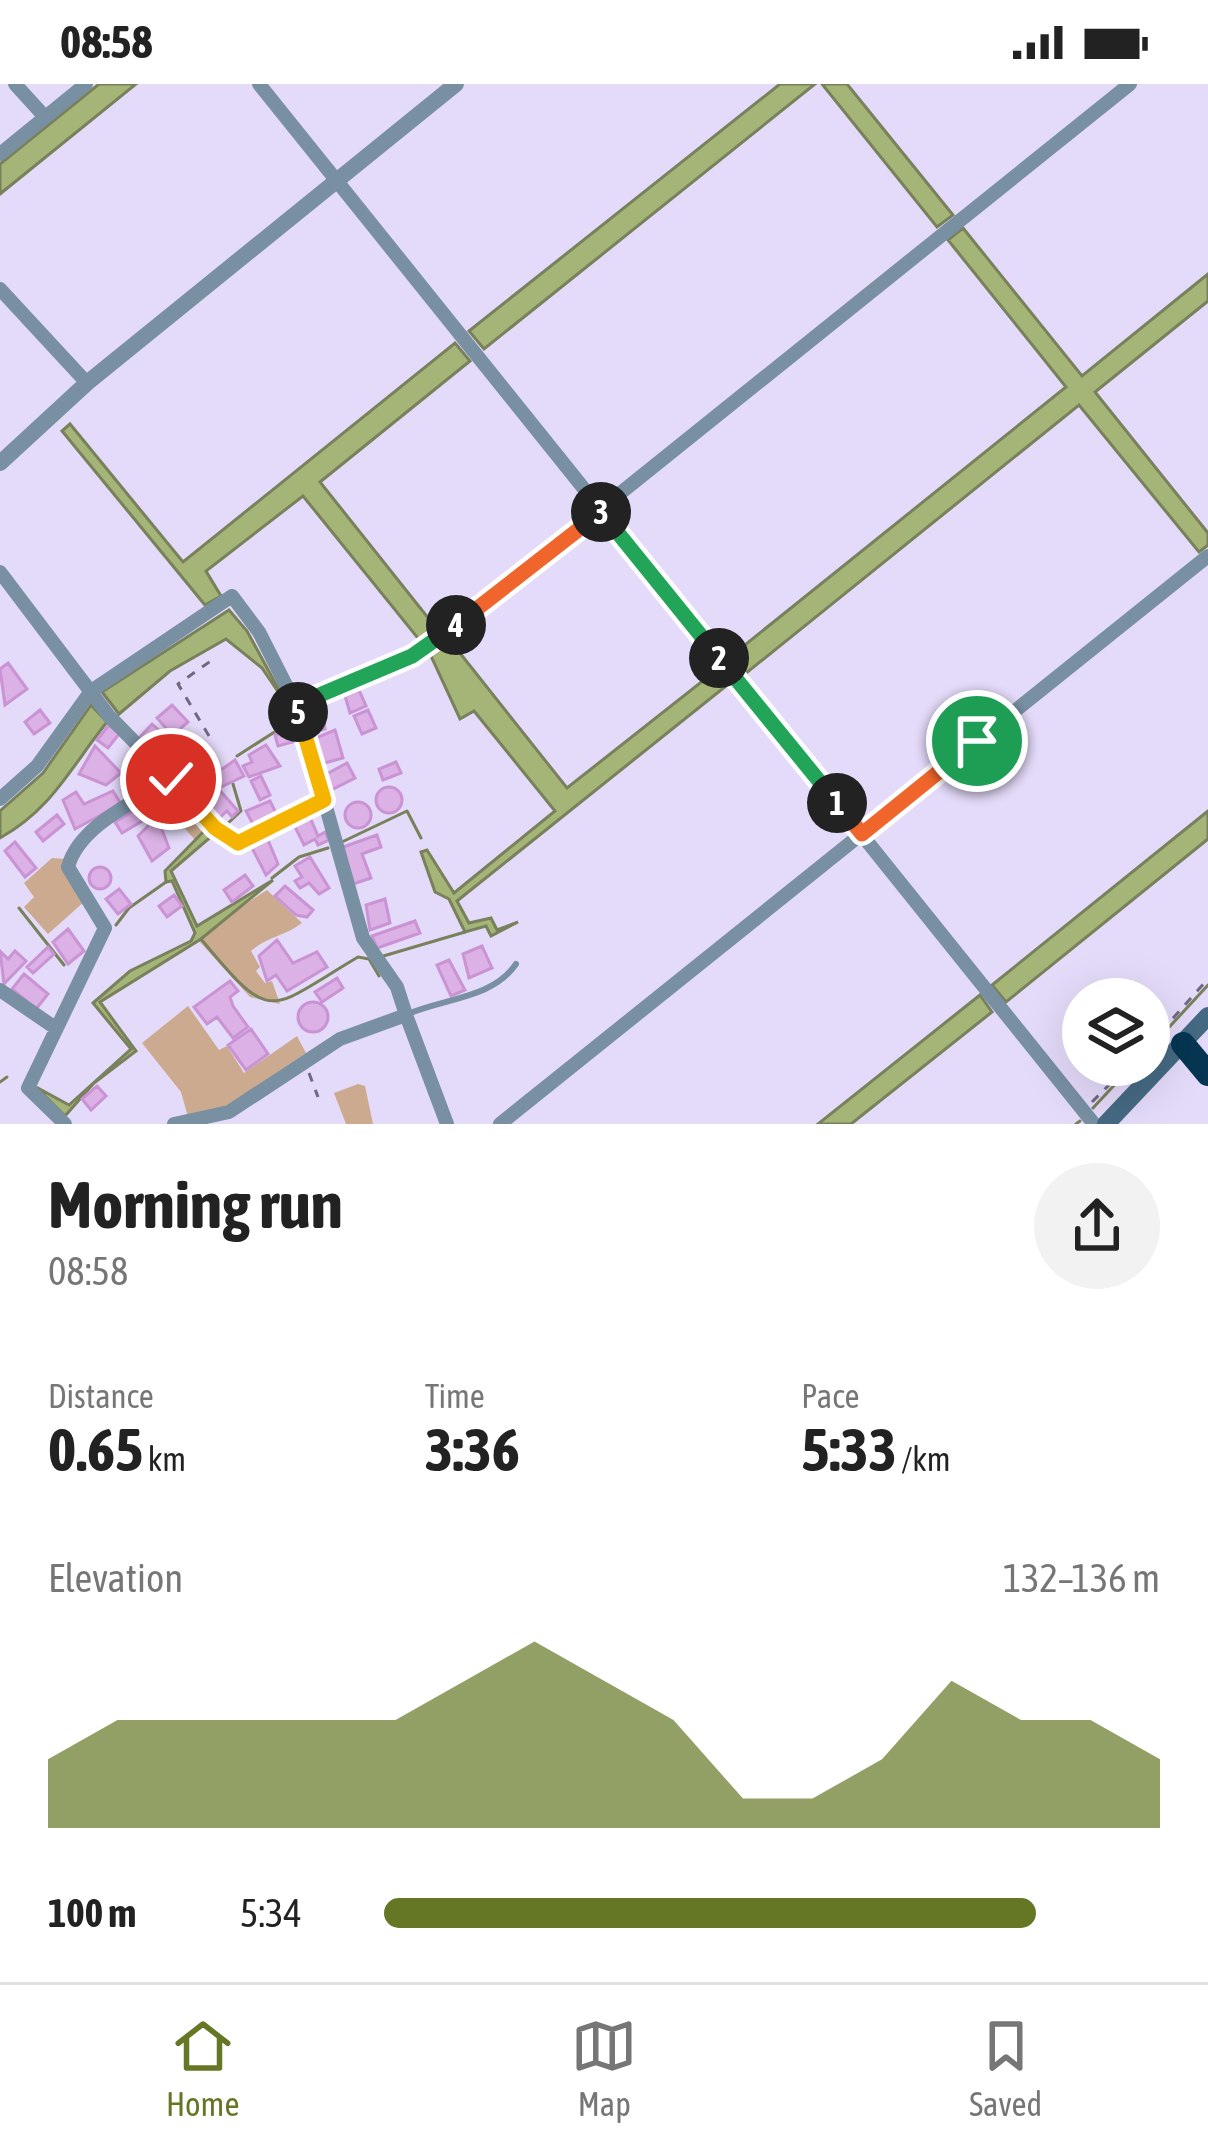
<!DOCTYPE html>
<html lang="en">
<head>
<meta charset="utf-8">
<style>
	body { margin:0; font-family:"Asap Condensed",sans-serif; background:#f2f2f2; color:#222; height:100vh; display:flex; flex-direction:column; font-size:45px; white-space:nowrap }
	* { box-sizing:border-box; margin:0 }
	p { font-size:39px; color:#767676 }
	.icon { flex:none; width:66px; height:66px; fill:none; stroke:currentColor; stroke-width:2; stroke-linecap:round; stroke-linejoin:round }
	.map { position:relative; height:1040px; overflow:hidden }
	.details { display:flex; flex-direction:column; background:#fff; flex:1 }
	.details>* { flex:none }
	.buttons { position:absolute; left:1062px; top:894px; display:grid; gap:24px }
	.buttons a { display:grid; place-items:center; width:108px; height:108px; border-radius:50%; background:#fff; box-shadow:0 12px 48px #0002; font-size:60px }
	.pin { position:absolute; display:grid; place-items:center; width:102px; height:102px; color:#fff; margin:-51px; border:6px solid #fff; border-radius:50%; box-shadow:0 3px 12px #0007 }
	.km { position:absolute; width:60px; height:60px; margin:-30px; border-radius:50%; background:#222; color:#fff; font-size:33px; line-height:60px; text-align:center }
	.round { display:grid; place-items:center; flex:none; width:126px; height:126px; border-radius:63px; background:#f2f2f2 }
	.head { display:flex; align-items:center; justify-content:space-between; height:204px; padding:0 48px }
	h1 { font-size:66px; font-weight:700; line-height:90px }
	.figures { display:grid; grid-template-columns:repeat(3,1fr); gap:18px; height:204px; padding:12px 48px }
	.figures div { display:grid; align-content:center }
	.figures b { font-size:60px; font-weight:700 }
	.figures small { font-size:33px; font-weight:400 }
	.figures p { font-size:33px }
	.chart { height:336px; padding:24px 48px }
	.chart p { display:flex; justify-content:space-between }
	.chart svg { width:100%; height:216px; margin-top:12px; fill:#657725; opacity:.7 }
	ul { padding:0 48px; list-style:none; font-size:39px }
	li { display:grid; grid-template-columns:192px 144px 1fr; align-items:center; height:90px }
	li i { height:30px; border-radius:15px; background:#657725 }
	.status { display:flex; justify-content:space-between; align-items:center; height:84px; padding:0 60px; background:#fff; direction:ltr }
	.status svg { height:33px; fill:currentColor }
	.tab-bar { display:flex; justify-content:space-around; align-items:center; height:168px; border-top:3px solid #e0e0e0; background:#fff; font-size:33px; color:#767676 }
	.tab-bar a { display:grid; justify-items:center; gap:6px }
	.tab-bar .on { color:#657725 }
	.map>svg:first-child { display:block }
	.green { fill:#cbaa8f }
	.water { fill:#a4b577; stroke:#78805c; stroke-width:3 }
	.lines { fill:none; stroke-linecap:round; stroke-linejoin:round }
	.stream { stroke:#78805c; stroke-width:3 }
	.building { fill:#dcb1e5; stroke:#c993d4; stroke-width:3 }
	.path { stroke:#726783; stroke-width:3; stroke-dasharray:9 9; stroke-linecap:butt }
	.service { stroke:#7890a2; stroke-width:6 }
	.minor { stroke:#7890a2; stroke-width:14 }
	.tertiary { stroke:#7890a2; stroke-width:16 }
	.secondary { stroke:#456a83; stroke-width:18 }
	.motorway { stroke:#063652; stroke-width:24 }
	.split-1-casing { stroke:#fff; stroke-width:24 }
	.split-2-casing { stroke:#fff; stroke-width:24 }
	.split-3-casing { stroke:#fff; stroke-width:24 }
	.split-4-casing { stroke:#fff; stroke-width:24 }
	.split-5-casing { stroke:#fff; stroke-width:24 }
	.split-6-casing { stroke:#fff; stroke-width:24 }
	.split-7-casing { stroke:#fff; stroke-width:24 }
	.split-1 { stroke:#f0652b; stroke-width:15 }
	.split-2 { stroke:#22a559; stroke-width:15 }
	.split-3 { stroke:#22a559; stroke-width:15 }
	.split-4 { stroke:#f0652b; stroke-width:15 }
	.split-5 { stroke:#22a559; stroke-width:15 }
	.split-6 { stroke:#f5b400; stroke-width:15 }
	.split-7 { stroke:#f5b400; stroke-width:15 }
</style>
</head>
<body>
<div class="status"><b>08:58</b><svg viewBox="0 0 49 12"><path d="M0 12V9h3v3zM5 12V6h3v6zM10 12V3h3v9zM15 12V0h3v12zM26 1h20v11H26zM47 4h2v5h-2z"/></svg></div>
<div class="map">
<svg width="1208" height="1040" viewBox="0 0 1208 1040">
	<rect width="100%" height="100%" fill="#e4daf9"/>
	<!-- green -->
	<path class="green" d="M 169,702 L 206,743 L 196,757 L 155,711 Z
		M 52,774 L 65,775 L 85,817 L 48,850 L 24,823 L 34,813 L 24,799 Z
		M 267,806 L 302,839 C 285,852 268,852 251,867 L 260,883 L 256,887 L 265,899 L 272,897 L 280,920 L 250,913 L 199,857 L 205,846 Z
		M 188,922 L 219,966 L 227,962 L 244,989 L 297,952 L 306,969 L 222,1025 L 188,1033 L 181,1008 L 142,959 Z
		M 358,1000 L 365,1002 L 373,1040 L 346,1040 L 334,1009 Z"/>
	<!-- water -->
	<path class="water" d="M 99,0 L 136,0 L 0,110 L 0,80 Z
		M 780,0 L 815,0 L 484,265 L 469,247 Z
		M 822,0 L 847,0 L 953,131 L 937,143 Z
		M 963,144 L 1082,292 L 1208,190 L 1208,217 L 1095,308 L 1208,449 L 1208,461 L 1199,468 L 1079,321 L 745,590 L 730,573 L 1066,303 L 948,156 Z
		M 455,259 L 470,277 L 320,398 L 437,545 L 421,558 L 303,412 L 206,487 L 221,512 L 205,521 L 62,347 L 70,340 L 183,478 Z
		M 229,526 L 247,547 L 289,624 L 262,584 L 226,555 L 170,587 L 119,630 L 102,608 Z
		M 448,554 L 567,704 L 719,584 L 731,598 L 457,817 L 469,839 L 491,834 L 497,846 L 518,838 L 491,852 L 486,842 L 465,848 L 449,815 L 435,808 L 421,768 L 427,766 L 454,809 L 555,727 L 474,627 L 460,635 L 430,570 Z
		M 91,621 L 107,638 C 70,684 53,724 0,754 L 0,727 L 43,689 Z
		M 1208,727 L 1208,755 L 1006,918 L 992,901 Z
		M 206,745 L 213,751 L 171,787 L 197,842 L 273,796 L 201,855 L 100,918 L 136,967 L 94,999 L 65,1032 L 36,1003 L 69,1021 L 131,965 L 93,919 L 130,887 L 191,857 L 195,849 L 172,797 L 166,798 L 165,787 Z
		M 980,911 L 992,928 L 851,1040 L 818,1040 Z"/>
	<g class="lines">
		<!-- stream -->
		<path class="stream" d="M 237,672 L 287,640 L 289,624
			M 226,741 L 241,727 L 233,700
			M 344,757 L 407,727 L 421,754
			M 272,794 L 299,773 L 328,764
			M 19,824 L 64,881
			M 116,841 L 129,824 L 166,798
			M 201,855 C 273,942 267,927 358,873 L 369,875 L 379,892
			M 380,873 L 465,848
			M 1149,965 L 1208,901
			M 0,998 L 7,993
			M 1093,1024 L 1133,981
			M 1076,1040 L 1080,1037"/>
	</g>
	<!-- building -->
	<path class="building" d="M 8,579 L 27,605 L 5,621 L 0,585 Z
		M 359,606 L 366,622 L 350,629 L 345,612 Z
		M 172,621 L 188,638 L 180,645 L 187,653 L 179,659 L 157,634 Z
		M 322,621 L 325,645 L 311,649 L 304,626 Z
		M 40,626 L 50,639 L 34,650 L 25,638 Z
		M 368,626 L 376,644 L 362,650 L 354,632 Z
		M 152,640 L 170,656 L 158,669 L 140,653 Z
		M 109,641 L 119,650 L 108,664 L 97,656 Z
		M 296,642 L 300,656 L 278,662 L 275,651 Z
		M 335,646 L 343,674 L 321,680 L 311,656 Z
		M 266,661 L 280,682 L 249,693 L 243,682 L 252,678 L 249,671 Z
		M 95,662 L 121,689 L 106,701 L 79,690 Z
		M 235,676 L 244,692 L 221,703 L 215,690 Z
		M 146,678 L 160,692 L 128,714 L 122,706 Z
		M 396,678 L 401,689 L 383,696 L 379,685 Z
		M 347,679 L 355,694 L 329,707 L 321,693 Z
		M 185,683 L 197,696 L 193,700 L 200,707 L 194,712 L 176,692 Z
		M 261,692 L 270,711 L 260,716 L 251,697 Z
		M 216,702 L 238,727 L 232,733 L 227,727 L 216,737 L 199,718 Z
		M376 716a13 13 0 1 1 26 0a13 13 0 1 1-26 0Z
		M 113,707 L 121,720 L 75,745 L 63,716 L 76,708 L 84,720 Z
		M 270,717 L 277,731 L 254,742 L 246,727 Z
		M345 731a13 13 0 1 1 26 0a13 13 0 1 1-26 0Z
		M 137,725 L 144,736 L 122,749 L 115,738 Z
		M 57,731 L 64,740 L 43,757 L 36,748 Z
		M 309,731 L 318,752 L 325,748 L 329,756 L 318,761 L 315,755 L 304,761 L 293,739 Z
		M 153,737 L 159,738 L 169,764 L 152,777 L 138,752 Z
		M 377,751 L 381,763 L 362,770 L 371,794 L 353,800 L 343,763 Z
		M 268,756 L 278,780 L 266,791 L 252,764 Z
		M 15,758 L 36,784 L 25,793 L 5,767 Z
		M 310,773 L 329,804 L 319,810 L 309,799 L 300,804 L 295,797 L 302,793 L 295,782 Z
		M89 794a11 11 0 1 1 22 0a11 11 0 1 1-22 0Z
		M 245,791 L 253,802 L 232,818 L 224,806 Z
		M 285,802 L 313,826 L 307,833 L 296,831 L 275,812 Z
		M 119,805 L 131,820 L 118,830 L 106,815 Z
		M 174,811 L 182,822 L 167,833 L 159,822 Z
		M 385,815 L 390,839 L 370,846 L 366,821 Z
		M 415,837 L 420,849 L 377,864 L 372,852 Z
		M 68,845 L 84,867 L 68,880 L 53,858 Z
		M 277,856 L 293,879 L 317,868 L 327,883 L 287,907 L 276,891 L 267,897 L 259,872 Z
		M 482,862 L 492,884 L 469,894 L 463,870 Z
		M 48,863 L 54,870 L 33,889 L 27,883 Z
		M 0,867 L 8,875 L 15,867 L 26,877 L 4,900 Z
		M 449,876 L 465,906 L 451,912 L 437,881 Z
		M 24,890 L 48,910 L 36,925 L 12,905 Z
		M 337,894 L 343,904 L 322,918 L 315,908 Z
		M 230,897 L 238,907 L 230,913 L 233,922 L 248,943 L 233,954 L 217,933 L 207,940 L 194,923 Z
		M298 933a15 15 0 1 1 30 0a15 15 0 1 1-30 0Z
		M 251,945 L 268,970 L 246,986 L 228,961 Z
		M 97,1002 L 106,1012 L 91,1026 L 82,1015 Z"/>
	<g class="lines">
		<!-- path -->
		<path class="path" d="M 209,652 L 178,600 L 215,574
			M 1149,961 L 1208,895
			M 309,989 L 318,1013
			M 1092,1018 L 1129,981"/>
		<!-- service -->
		<path class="service" d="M 408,930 C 444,914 492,915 516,880"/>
		<!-- minor -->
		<path class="minor" d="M 15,0 L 45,33
			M 259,0 L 1094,1040
			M 0,70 L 86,0
			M 0,205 L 87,299
			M 0,488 L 109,632 L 171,695
			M 0,715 L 37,682 L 91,607 L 232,512 L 259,548 L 296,621 L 425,566 L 1130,0
			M 324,716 L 363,854 L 397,903 L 406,931
			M 0,906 L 54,943
			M 65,1040 L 28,1004 L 105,844 L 68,783 C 79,741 137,717 171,695 L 235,760 L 324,716 L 296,621
			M 174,1040 L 229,1028 L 340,955 L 406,931 L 447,1040
			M 500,1040 L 1208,472"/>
		<!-- tertiary -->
		<path class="tertiary" d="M 0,379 L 87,299 L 456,0"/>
		<!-- secondary -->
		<path class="secondary" d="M 1106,1040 L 1208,932"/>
		<!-- motorway -->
		<path class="motorway" d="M 1183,960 L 1208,990"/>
	</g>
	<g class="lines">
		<defs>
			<path id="split-1" d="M 837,719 L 862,750 L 977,657"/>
			<path id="split-2" d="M 719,574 L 837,719"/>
			<path id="split-3" d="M 601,428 L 719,574"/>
			<path id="split-4" d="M 456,541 L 601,428"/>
			<path id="split-5" d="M 298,628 L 296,621 L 412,572 L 456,541"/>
			<path id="split-6" d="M 238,759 L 324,716 L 298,628"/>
			<path id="split-7" d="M 171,695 L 215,744 L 238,759"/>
		</defs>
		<!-- split-1 casing -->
		<use href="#split-1" class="split-1-casing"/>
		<!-- split-2 casing -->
		<use href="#split-2" class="split-2-casing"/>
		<!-- split-3 casing -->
		<use href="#split-3" class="split-3-casing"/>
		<!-- split-4 casing -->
		<use href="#split-4" class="split-4-casing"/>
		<!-- split-5 casing -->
		<use href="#split-5" class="split-5-casing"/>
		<!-- split-6 casing -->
		<use href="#split-6" class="split-6-casing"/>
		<!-- split-7 casing -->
		<use href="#split-7" class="split-7-casing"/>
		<!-- split-1 -->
		<use href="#split-1" class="split-1"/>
		<!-- split-2 -->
		<use href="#split-2" class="split-2"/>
		<!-- split-3 -->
		<use href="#split-3" class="split-3"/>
		<!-- split-4 -->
		<use href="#split-4" class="split-4"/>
		<!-- split-5 -->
		<use href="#split-5" class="split-5"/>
		<!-- split-6 -->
		<use href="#split-6" class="split-6"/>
		<!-- split-7 -->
		<use href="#split-7" class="split-7"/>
	</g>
</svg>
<div class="buttons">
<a><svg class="icon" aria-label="layers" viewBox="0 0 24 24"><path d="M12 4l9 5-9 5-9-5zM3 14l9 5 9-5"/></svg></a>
</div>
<div class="pin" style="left:977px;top:657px;background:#1e9e55"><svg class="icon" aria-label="arrive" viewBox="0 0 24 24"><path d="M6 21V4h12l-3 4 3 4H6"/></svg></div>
<div class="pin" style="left:171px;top:695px;background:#d93025"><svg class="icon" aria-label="check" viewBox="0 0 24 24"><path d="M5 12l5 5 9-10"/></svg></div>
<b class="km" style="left:837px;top:719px">1</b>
<b class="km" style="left:719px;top:574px">2</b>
<b class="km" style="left:601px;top:428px">3</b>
<b class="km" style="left:456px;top:541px">4</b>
<b class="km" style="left:298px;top:628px">5</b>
</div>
<section class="details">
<div class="head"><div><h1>Morning run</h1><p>08:58</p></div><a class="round"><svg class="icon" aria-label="share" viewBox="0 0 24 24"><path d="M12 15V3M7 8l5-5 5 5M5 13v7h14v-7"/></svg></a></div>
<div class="figures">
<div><p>Distance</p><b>0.65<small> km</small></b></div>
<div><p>Time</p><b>3:36</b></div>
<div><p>Pace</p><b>5:33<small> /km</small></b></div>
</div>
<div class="chart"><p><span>Elevation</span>132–136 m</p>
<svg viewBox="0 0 160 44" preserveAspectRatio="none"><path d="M0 44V30L10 22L20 22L30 22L40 22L50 22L60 14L70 6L80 14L90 22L100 38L110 38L120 30L130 14L140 22L150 22L160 30V44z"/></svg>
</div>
<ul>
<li><b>100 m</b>5:34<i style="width:84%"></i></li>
</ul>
</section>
<nav class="tab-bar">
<a class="on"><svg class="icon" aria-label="home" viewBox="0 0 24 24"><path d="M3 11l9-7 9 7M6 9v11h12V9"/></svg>Home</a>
<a><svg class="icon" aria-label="map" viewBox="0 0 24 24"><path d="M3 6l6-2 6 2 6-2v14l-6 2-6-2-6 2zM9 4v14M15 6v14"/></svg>Map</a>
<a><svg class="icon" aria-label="saved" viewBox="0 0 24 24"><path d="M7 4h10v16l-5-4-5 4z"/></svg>Saved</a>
</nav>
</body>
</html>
